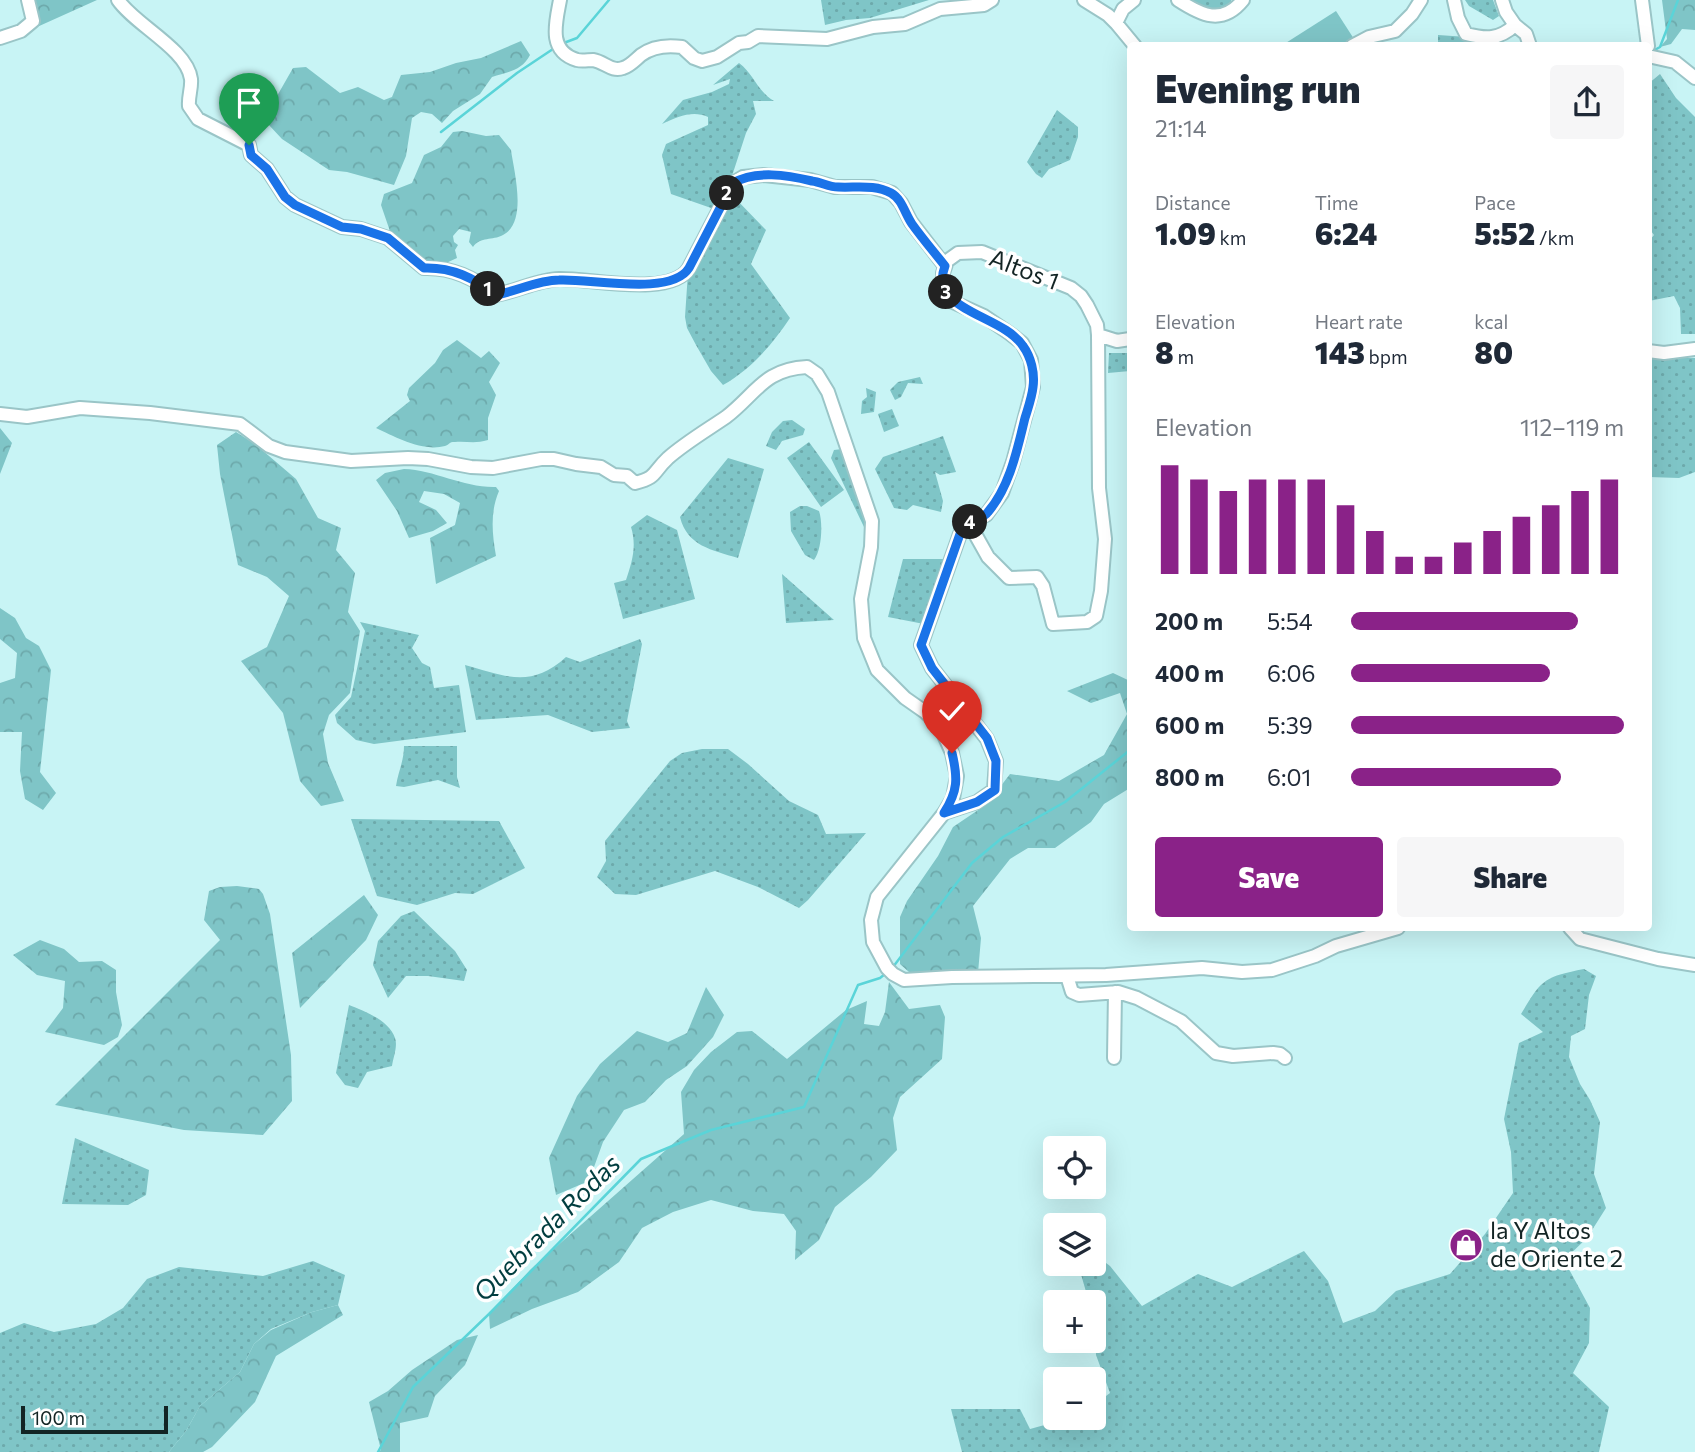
<!DOCTYPE html>
<html lang="en">
<head>
<meta charset="utf-8">
<style>
	body { margin:0; font-family:Commissioner,sans-serif; background:#f6f6f7; color:#1f2937; height:100vh; display:flex; flex-direction:column; font-size:26px; white-space:nowrap }
	* { box-sizing:border-box; margin:0 }
	p { font-size:23px; color:#747a83 }
	.icon { flex:none; width:38px; height:38px; fill:none; stroke:currentColor; stroke-width:2; stroke-linecap:round; stroke-linejoin:round }
	.map { position:relative; flex:1; overflow:hidden }
	.drawer { position:absolute; left:1127px; top:42px; width:525px; height:889px; display:flex; flex-direction:column; background:#fff; border-radius:7px; box-shadow:0 7px 28px #0002 }
	.drawer>* { flex:none }
	.buttons { position:absolute; left:1043px; top:1136px; display:grid; gap:14px }
	.buttons a { display:grid; place-items:center; width:63px; height:63px; border-radius:7px; background:#fff; box-shadow:0 7px 28px #0002; font-size:35px }
	.scale { position:absolute; left:21px; bottom:18px; width:147px; box-sizing:border-box; padding-left:7px; border:4px solid #132424; border-top:0; font-size:19px; line-height:24px; white-space:nowrap; color:#132424; -webkit-text-stroke:5px #fff; paint-order:stroke }
	.pin { position:absolute; display:grid; place-items:center; width:60px; height:60px; color:#fff; margin:-72px -30px; border-radius:50% 50% 50% 0; rotate:-45deg; box-shadow:0 0 7px #0007 }
	.pin .icon { rotate:45deg }
	.km { position:absolute; width:35px; height:35px; margin:-18px; border-radius:50%; background:#222; color:#fff; font-size:19px; line-height:35px; text-align:center }
	.round { display:grid; place-items:center; flex:none; width:74px; height:74px; border-radius:7px; background:#f6f6f7 }
	.summary { display:flex; align-items:center; justify-content:space-between; height:119px; padding:0 28px }
	h1 { font-size:38px; font-weight:800; line-height:52px }
	.figures { display:grid; grid-template-columns:repeat(3,1fr); gap:10px; height:119px; padding:7px 28px }
	.figures div { display:grid; align-content:center }
	.figures b { font-size:30px; font-weight:800 }
	.figures small { font-size:19px; font-weight:400 }
	.figures p { font-size:19px }
	.chart { height:196px; padding:14px 28px }
	.chart p { display:flex; justify-content:space-between }
	.chart svg { width:100%; height:126px; margin-top:7px; stroke:#8a2288; stroke-width:6 }
	.button { display:flex; gap:14px; margin-top:auto; padding:14px 28px }
	.button a { flex:1; height:80px; border-radius:7px; background:#8a2288; color:#fff; font-size:28px; font-weight:800; line-height:80px; text-align:center }
	.button a+a { background:#f6f6f7; color:#1f2937 }
	ul { padding:0 28px; list-style:none; font-size:23px }
	li { display:grid; grid-template-columns:112px 84px 1fr; align-items:center; height:52px }
	li i { height:18px; border-radius:9px; background:#8a2288 }
	.map>svg:first-child { display:block }
	.green { fill:url(#green-dots) }
	.forest { fill:url(#forest-crowns) }
	.pitch { fill:#7fc5c7 }
	.lines { fill:none; stroke-linecap:round; stroke-linejoin:round }
	.stream { stroke:#5ad4d8; stroke-width:2.5 }
	.street-casing { stroke:#9ac5c7; stroke-width:16 }
	.street { stroke:#fff; stroke-width:12 }
	.route-casing { stroke:#fff; stroke-width:14 }
	.route { stroke:#1a73e8; stroke-width:9 }
	.labels { text-anchor:middle; stroke-width:7; stroke-linejoin:round; paint-order:stroke }
	.street-label { font-size:24px; fill:#132424; stroke:#fff }
	.poi-label { font-size:24px; fill:#132424; stroke:#fff; text-anchor:start }
	.water-label { font-size:26px; font-style:italic; fill:#013d3f; stroke:#fff }
</style>
</head>
<body>
<div class="map">
<svg width="1695" height="1452" viewBox="0 0 1695 1452">
	<defs>
		<pattern id="green-dots" width="8" height="8" patternUnits="userSpaceOnUse" patternTransform="scale(1.75)"><rect width="8" height="8" fill="#7fc5c7"/><path d="M2 2h.1M6 6h.1" fill="none" stroke="#6da9ab" stroke-width="1.8" stroke-linecap="round"/></pattern>
		<pattern id="forest-crowns" width="20" height="18" patternUnits="userSpaceOnUse" patternTransform="scale(1.75)"><rect width="20" height="18" fill="#7fc5c7"/><path d="M2 6a3 3 0 1 1 6 0M12 15a3 3 0 1 1 6 0" fill="none" stroke="#6da9ab"/></pattern>
	</defs>
	<rect width="100%" height="100%" fill="#c8f4f5"/>
	<!-- green -->
	<path class="green" d="M 821,0 L 929,0 L 870,18 L 846,20 L 825,25 Z
		M 1184,0 L 1231,0 L 1232,3 L 1215,12 Z
		M 1465,0 L 1493,0 L 1499,16 L 1493,20 L 1469,6 Z
		M 1438,35 L 1496,39 L 1498,45 L 1438,46 Z
		M 739,63 C 754,74 757,91 774,101 L 753,101 L 756,114 L 746,133 L 731,179 L 714,209 L 671,194 L 662,155 L 666,144 L 708,125 L 708,117 C 692,110 678,117 662,124 L 683,100 L 712,92 L 729,84 L 730,79 L 713,85 Z
		M 1660,74 L 1676,98 L 1695,117 L 1695,334 L 1681,334 L 1680,308 L 1674,296 L 1649,301 L 1649,241 L 1654,235 L 1648,227 L 1648,84 Z
		M 1057,110 L 1078,127 L 1078,137 L 1070,160 L 1049,169 L 1042,178 L 1036,174 L 1027,162 Z
		M 733,196 L 766,230 L 751,264 L 790,318 C 772,345 751,369 723,385 L 711,371 L 696,345 L 687,328 L 685,317 L 688,272 Z
		M 1109,353 L 1130,353 L 1130,371 L 1108,373 Z
		M 1648,355 L 1655,357 L 1695,358 L 1695,472 L 1679,478 L 1649,477 Z
		M 920,377 L 923,384 L 908,383 L 901,397 L 895,400 L 890,390 L 898,382 Z
		M 866,388 L 876,392 L 874,412 L 861,414 L 862,401 L 867,397 Z
		M 892,409 L 899,426 L 884,432 L 878,414 Z
		M 792,420 L 805,429 L 803,435 L 782,441 L 776,450 L 766,446 L 772,432 L 783,421 Z
		M 943,436 L 956,472 L 940,475 L 935,472 L 943,501 L 941,512 L 913,505 L 907,510 L 894,508 L 875,469 L 883,457 Z
		M 809,442 L 844,490 L 821,507 L 787,458 Z
		M 842,449 L 869,522 L 864,527 L 831,458 L 834,450 Z
		M 728,458 L 764,469 L 738,558 C 712,550 687,546 680,517 Z
		M 800,506 L 807,506 L 819,511 C 823,522 822,550 814,560 L 805,555 L 791,531 L 790,512 Z
		M 647,515 L 677,530 L 695,599 L 623,619 L 614,583 L 626,580 C 632,562 637,546 631,527 Z
		M 903,559 L 945,559 L 935,597 L 924,624 L 888,617 Z
		M 782,574 L 834,620 L 786,623 Z
		M 360,622 L 419,635 L 412,648 L 422,663 L 430,667 L 434,688 L 459,685 L 466,732 L 374,744 L 356,740 L 337,723 L 335,715 L 351,697 L 365,631 Z
		M 640,639 L 642,644 L 627,721 L 630,728 L 592,732 L 548,715 L 476,720 L 465,665 C 505,676 531,689 566,657 L 580,662 Z
		M 404,746 L 457,746 L 457,777 L 460,788 L 438,780 L 404,787 L 396,786 C 398,772 404,761 404,746 Z
		M 702,749 L 728,749 L 748,764 L 789,801 L 818,815 L 826,834 L 866,833 L 808,900 L 799,908 L 758,887 L 715,871 L 636,895 L 615,894 L 597,877 L 606,861 L 605,841 L 670,761 L 682,753 Z
		M 351,819 L 499,821 L 525,868 L 473,894 L 455,893 L 417,905 L 377,896 Z
		M 414,911 L 455,951 L 467,970 L 464,981 L 428,976 L 406,976 L 388,998 L 373,965 L 378,941 L 401,916 Z
		M 1584,969 L 1596,976 L 1589,995 L 1585,1029 L 1571,1036 L 1569,1057 L 1580,1084 L 1590,1100 L 1600,1122 L 1594,1174 L 1606,1208 L 1587,1238 L 1564,1260 L 1590,1308 L 1589,1343 L 1573,1373 L 1609,1407 L 1599,1452 L 962,1452 L 951,1409 L 1020,1409 L 1030,1429 L 1070,1418 L 1094,1418 L 1094,1405 L 1110,1393 L 1096,1355 L 1094,1302 L 1089,1302 L 1078,1264 L 1094,1264 L 1094,1254 L 1110,1266 L 1142,1306 L 1198,1274 L 1232,1287 L 1304,1251 L 1328,1281 L 1343,1323 L 1375,1311 L 1396,1291 L 1450,1274 L 1485,1234 L 1513,1193 L 1511,1152 L 1504,1119 L 1519,1043 L 1543,1032 L 1521,1014 C 1542,979 1544,977 1584,969 Z
		M 349,1005 C 364,1011 389,1020 395,1038 C 398,1046 393,1058 392,1066 L 367,1072 L 358,1088 L 345,1085 L 336,1073 Z
		M 75,1138 L 149,1170 L 146,1195 L 128,1205 L 62,1204 Z
		M 313,1261 L 345,1275 L 338,1305 L 312,1312 L 271,1329 L 254,1344 L 240,1372 L 200,1406 L 186,1431 L 169,1452 L 0,1452 L 0,1333 L 24,1323 L 54,1332 L 96,1324 L 123,1308 L 147,1279 L 179,1267 L 263,1276 Z"/>
	<!-- forest -->
	<path class="forest" d="M 25,0 L 97,0 L 37,27 Z
		M 1662,0 L 1695,0 L 1695,30 L 1682,29 L 1671,44 L 1660,47 L 1667,39 Z
		M 521,41 L 530,55 C 522,71 507,72 492,77 L 480,94 L 453,111 L 442,123 L 432,114 L 421,112 L 412,118 L 406,156 L 394,185 L 347,172 L 329,170 L 282,139 L 268,124 L 273,103 L 293,68 L 306,67 L 340,93 L 358,87 L 384,100 L 392,97 L 401,75 L 430,72 L 456,63 L 481,58 Z
		M 462,131 L 486,136 L 499,135 L 511,150 C 514,172 528,222 503,235 C 492,241 481,236 473,247 L 469,242 L 471,232 L 459,229 L 453,236 L 454,242 L 458,245 L 455,250 L 457,258 L 444,264 L 428,266 L 392,237 L 381,205 L 384,194 L 412,183 L 424,155 L 441,147 L 453,132 Z
		M 457,340 L 481,358 L 489,351 L 500,363 L 489,382 L 496,395 L 488,418 L 488,440 C 475,444 467,441 455,442 C 448,442 451,444 445,446 C 423,452 395,437 376,428 L 410,401 L 407,395 L 409,388 L 435,363 L 443,350 Z
		M 0,428 L 12,443 L 0,474 Z
		M 236,432 L 255,444 L 296,479 L 318,518 L 341,528 L 336,550 L 355,573 L 348,612 L 360,631 L 350,693 L 329,715 L 323,734 L 328,763 L 344,801 L 321,806 L 300,781 L 283,713 L 241,661 L 267,647 L 289,596 L 267,577 L 238,565 L 220,474 L 217,445 Z
		M 404,469 C 435,470 464,488 496,487 L 499,491 C 490,512 492,533 496,556 L 436,584 L 430,538 L 455,525 L 460,503 L 444,494 L 424,491 L 419,502 L 436,510 L 447,523 L 433,531 L 409,538 L 397,511 L 376,480 L 385,473 Z
		M 0,608 L 15,618 L 26,638 L 39,646 L 51,670 L 40,772 L 56,793 L 43,810 L 25,799 L 20,771 L 22,732 L 0,732 L 0,683 L 15,678 L 17,653 L 0,639 Z
		M 1113,673 L 1130,681 L 1130,788 L 1104,804 L 1091,822 L 1055,848 L 1028,848 L 1010,859 L 973,906 L 981,938 L 978,973 L 909,972 L 900,964 L 900,917 L 907,901 L 938,856 L 953,827 L 987,804 L 1010,774 L 1059,781 L 1104,755 L 1127,714 L 1120,693 L 1091,703 L 1067,691 Z
		M 237,886 L 259,889 L 263,894 L 270,914 L 291,1055 L 292,1101 L 263,1135 L 184,1130 L 55,1105 L 220,940 L 204,920 L 209,891 L 220,887 Z
		M 364,895 L 378,915 L 366,940 L 300,1008 L 292,953 Z
		M 40,940 L 64,949 L 79,962 L 102,961 L 116,970 L 116,992 L 122,1025 L 118,1037 L 104,1045 L 45,1032 L 63,1008 L 65,981 L 37,975 L 13,955 Z
		M 889,982 L 909,1009 L 940,1005 L 945,1017 L 942,1059 L 900,1097 L 893,1118 L 897,1150 L 871,1177 L 835,1207 L 819,1240 L 795,1260 L 796,1231 L 784,1214 L 753,1211 L 711,1200 L 673,1212 L 642,1228 L 619,1262 L 578,1292 L 532,1309 L 490,1329 L 489,1314 L 531,1269 L 684,1134 L 681,1092 L 694,1070 L 711,1052 L 737,1032 L 752,1031 L 787,1059 L 846,1010 L 867,1001 L 864,1024 L 879,1026 L 885,1012 Z
		M 706,987 L 724,1015 L 713,1037 L 687,1066 L 666,1080 L 645,1102 L 624,1110 L 603,1142 L 589,1181 L 556,1195 L 549,1158 L 577,1096 L 600,1064 L 637,1031 L 668,1042 L 687,1033 Z
		M 338,1305 L 343,1315 L 276,1356 L 255,1402 L 212,1447 L 203,1452 L 169,1452 L 186,1431 L 200,1406 L 240,1372 L 254,1344 L 271,1330 L 312,1312 Z
		M 478,1335 L 465,1365 L 435,1396 L 428,1417 L 400,1423 L 400,1452 L 378,1452 L 381,1450 L 369,1402 L 388,1391 L 412,1370 L 457,1340 Z"/>
	<!-- pitch -->
	<path class="pitch" d="M 1336,11 L 1354,39 L 1344,45 L 1281,46 Z"/>
	<g class="lines">
		<!-- stream -->
		<path class="stream" d="M 561,44 L 577,38 L 609,0
			M 1651,52 L 1660,47 L 1678,0
			M 441,132 L 517,73 L 556,47
			M 893,967 L 972,863 L 1003,837 L 1065,802 L 1130,750
			M 378,1452 L 413,1387 L 489,1314 L 641,1159 L 711,1130 L 804,1107 L 858,985 L 880,978 L 885,974"/>
		<defs>
			<path id="street" d="M 118,0 C 135,25 187,49 191,79 C 192,88 188,97 189,106 L 198,119 L 249,145 L 251,155 L 267,169 L 285,197 L 295,205 L 342,227 L 361,229 L 388,238 L 424,268 C 452,267 474,278 496,295 C 517,291 538,280 559,279 C 589,278 671,298 689,268 L 733,183 L 743,177 L 764,175 L 810,180 L 835,187 L 872,187 L 892,193 L 901,203 L 911,222 L 945,266
				M 560,0 C 556,22 547,51 577,60 C 582,61 588,60 593,60 C 605,62 611,72 623,68 C 630,66 635,60 641,55 C 653,46 668,45 682,47 L 694,58 L 702,61 L 717,57 L 739,43 L 748,42 L 758,36 L 827,39 L 873,27 L 905,24 L 940,9 L 984,5 L 992,0
				M 1084,0 L 1108,15 L 1116,23
				M 1134,0 L 1123,9 L 1116,23 L 1135,46
				M 1178,0 C 1201,15 1222,26 1243,0
				M 1454,0 L 1458,18 L 1466,34 C 1486,39 1499,40 1515,25 L 1506,12 L 1502,0
				M 1642,0 L 1648,46
				M 1515,25 L 1526,34 L 1530,46
				M 0,38 L 21,31 L 33,21 L 28,0
				M 1352,46 L 1369,37 L 1395,31 L 1412,14 L 1421,0
				M 1648,56 L 1675,62 L 1695,78
				M 1648,351 L 1664,353 L 1695,349
				M 0,414 L 27,417 L 80,408 L 150,413 L 240,424 L 269,446 L 285,452 L 351,461 L 408,458 L 428,459 L 471,467 L 493,468 L 541,459 L 554,459 L 576,464 L 601,467 L 614,475 L 627,476 L 635,483 C 658,477 652,473 668,458 C 685,443 707,430 726,417 C 756,394 764,369 807,367 L 817,374 L 828,392 L 872,521 L 871,547 L 861,599 L 864,638 L 877,670 L 905,698 L 925,712 L 940,726 L 952,753 L 957,776 L 953,798 L 944,813 L 877,897 L 871,920 L 873,942 L 887,968 L 893,974 L 904,980 L 952,977 L 1106,975 L 1202,968 L 1242,972 L 1272,970 L 1315,956 L 1336,946 L 1398,928
				M 970,525 L 988,557 L 1009,578 L 1037,577 L 1043,586 L 1053,624 L 1087,622 L 1096,616 L 1101,591 L 1105,539 L 1099,488 L 1098,335
				M 944,813 L 977,802 L 994,790 L 996,761 L 987,739 L 932,668 L 921,645 L 960,534 L 970,525 L 970,522 L 986,515 L 1002,493 L 1013,462 L 1033,387 L 1031,360 L 1022,343 L 1009,333 L 984,316 L 953,302 L 943,288 L 943,273 L 947,261 L 958,253 L 982,252 L 1071,288 L 1081,296 L 1087,305 L 1097,325 L 1098,335 L 1117,341 L 1130,339
				M 1570,928 L 1580,939 L 1658,959 L 1695,965
				M 1067,976 L 1072,992 L 1079,995 L 1118,992 L 1137,998 L 1181,1021 L 1216,1053 L 1233,1056 L 1273,1053 L 1280,1054 L 1285,1058
				M 1114,1058 L 1115,992"/>
		</defs>
		<!-- street casing -->
		<use href="#street" class="street-casing"/>
		<!-- street -->
		<use href="#street" class="street"/>
	</g>
	<g class="lines">
		<defs>
			<path id="route" d="M 249,145 L 251,155 L 267,169 L 285,197 L 295,205 L 342,227 L 361,229 L 388,238 L 424,268 C 452,267 474,278 496,295 C 517,291 538,280 559,280 C 589,278 671,297 689,268 L 733,183 C 756,170 787,175 812,181 C 821,182 829,187 838,187 C 855,188 875,184 891,193 C 902,199 905,214 912,224 C 922,238 934,252 945,266 C 928,311 1002,314 1023,346 C 1031,357 1035,373 1033,387 C 1032,397 1028,408 1025,418 C 1017,450 1010,486 988,512 C 984,518 976,519 970,522 L 970,525 L 960,534 L 921,645 L 932,668 L 987,738 L 996,761 L 995,790 L 977,802 L 944,813 C 958,791 958,778 952,753"/>
		</defs>
		<!-- route casing -->
		<use href="#route" class="route-casing"/>
		<!-- route -->
		<use href="#route" class="route"/>
	</g>
	<!-- icons -->
	<defs>
		<symbol id="shop-disc" viewBox="-11 -11 22 22"><circle r="9.5" fill="#8a2288" stroke="#fff"/><path d="M-5-2.5h2.3a2.7 3.5 0 0 1 5.4 0H5L5.5 6h-11ZM-1.5-2.5h3a1.5 2.3 0 0 0-3 0Z" fill="#fff"/></symbol>
	</defs>
	<g fill-rule="evenodd">
		<use href="#shop-disc" x="1447" y="1226" width="38" height="38"/>
	</g>
	<g class="labels">
		<!-- street labels -->
		<g class="street-label">
			<text transform="translate(1024 270) rotate(21)" y="8">Altos 1</text>
		</g>
		<!-- poi labels -->
		<g class="poi-label">
			<text x="1490" y="1239">la Y Altos<tspan x="1490" dy="28">de Oriente 2</tspan></text>
		</g>
		<!-- water labels -->
		<g class="water-label">
			<text transform="translate(547 1228) rotate(-45)" y="9">Quebrada Rodas</text>
		</g>
	</g>
</svg>
<div class="buttons">
<a><svg class="icon" aria-label="locate" viewBox="0 0 24 24"><circle cx="12" cy="12" r="6"/><path d="M12 2v4M12 18v4M2 12h4M18 12h4"/></svg></a>
<a><svg class="icon" aria-label="layers" viewBox="0 0 24 24"><path d="M12 4l9 5-9 5-9-5zM3 14l9 5 9-5"/></svg></a>
<a>+</a>
<a>−</a>
</div>
<div class="scale">100 m</div>
<div class="pin" style="left:249px;top:145px;background:#1e9e55"><svg class="icon" aria-label="arrive" viewBox="0 0 24 24"><path d="M6 21V4h12l-3 4 3 4H6"/></svg></div>
<div class="pin" style="left:952px;top:753px;background:#d93025"><svg class="icon" aria-label="check" viewBox="0 0 24 24"><path d="M5 12l5 5 9-10"/></svg></div>
<b class="km" style="left:488px;top:289px">1</b>
<b class="km" style="left:727px;top:193px">2</b>
<b class="km" style="left:946px;top:292px">3</b>
<b class="km" style="left:970px;top:522px">4</b>
<section class="drawer">
<div class="summary"><div><h1>Evening run</h1><p>21:14</p></div><a class="round"><svg class="icon" aria-label="share" viewBox="0 0 24 24"><path d="M12 15V3M7 8l5-5 5 5M5 13v7h14v-7"/></svg></a></div>
<div class="figures">
<div><p>Distance</p><b>1.09<small> km</small></b></div>
<div><p>Time</p><b>6:24</b></div>
<div><p>Pace</p><b>5:52<small> /km</small></b></div>
</div>
<div class="figures">
<div><p>Elevation</p><b>8<small> m</small></b></div>
<div><p>Heart rate</p><b>143<small> bpm</small></b></div>
<div><p>kcal</p><b>80</b></div>
</div>
<div class="chart"><p><span>Elevation</span>112–119 m</p>
<svg viewBox="0 0 160 44" preserveAspectRatio="none"><path d="M5 44V6M15 44V11M25 44V15M35 44V11M45 44V11M55 44V11M65 44V20M75 44V29M85 44V38M95 44V38M105 44V33M115 44V29M125 44V24M135 44V20M145 44V15M155 44V11"/></svg>
</div>
<ul>
<li><b>200 m</b>5:54<i style="width:83%"></i></li>
<li><b>400 m</b>6:06<i style="width:73%"></i></li>
<li><b>600 m</b>5:39<i style="width:100%"></i></li>
<li><b>800 m</b>6:01<i style="width:77%"></i></li>
</ul>
<div class="button"><a>Save</a><a>Share</a></div>
</section>
</div>
</body>
</html>
